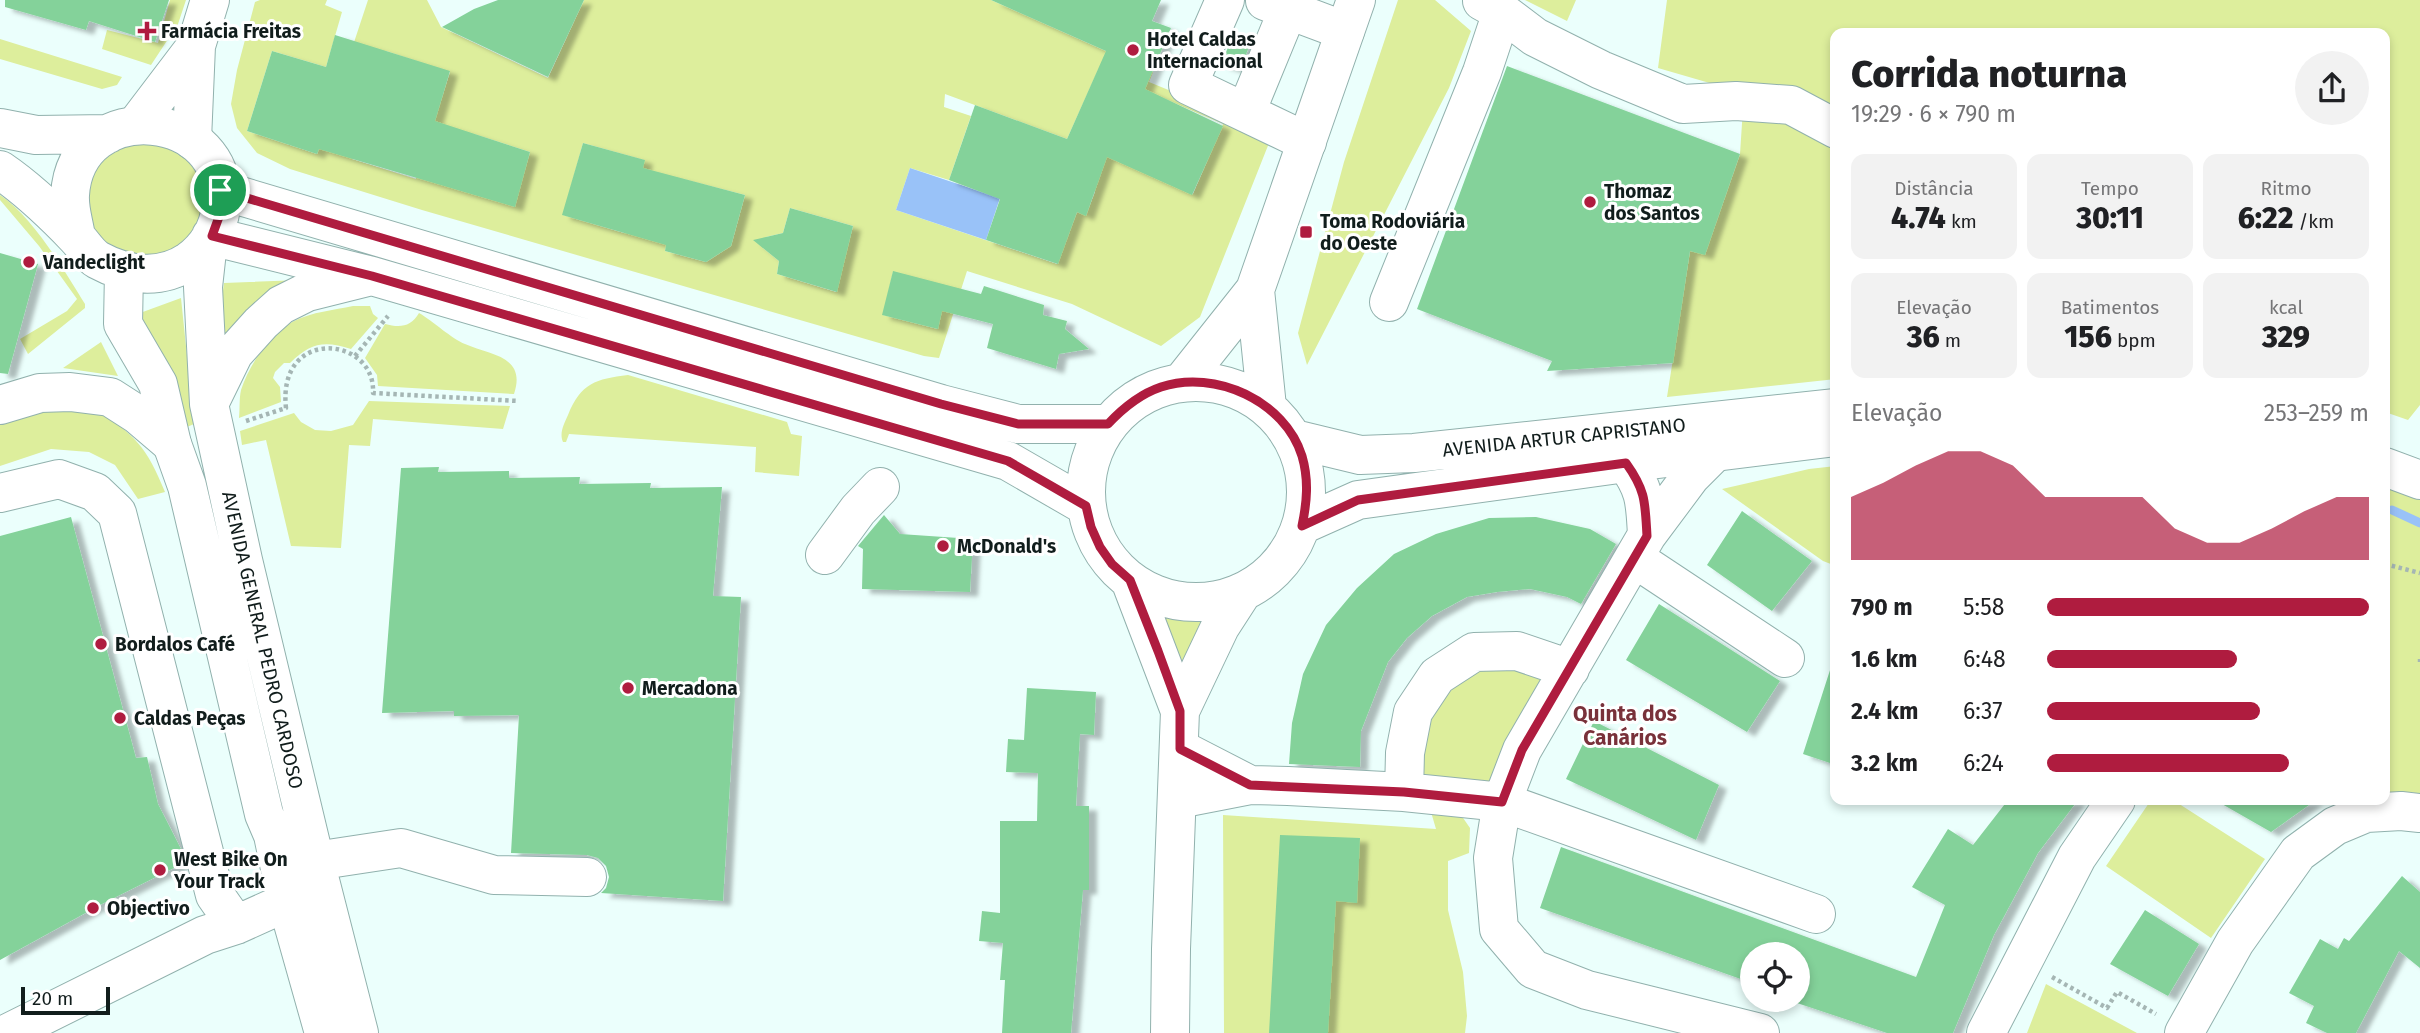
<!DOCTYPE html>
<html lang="pt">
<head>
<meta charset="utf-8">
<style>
	body { margin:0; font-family:"Fira Sans",sans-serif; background:#f2f2f2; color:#202124; height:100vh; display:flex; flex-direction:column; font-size:26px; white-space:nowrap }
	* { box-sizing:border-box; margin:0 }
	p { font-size:23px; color:#757577 }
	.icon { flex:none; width:38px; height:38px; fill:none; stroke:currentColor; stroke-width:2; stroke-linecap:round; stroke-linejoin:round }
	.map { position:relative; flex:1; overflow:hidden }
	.sheet { position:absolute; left:1830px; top:28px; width:560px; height:777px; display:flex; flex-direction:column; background:#fff; border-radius:14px; box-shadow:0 4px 10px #0003 }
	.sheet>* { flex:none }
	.controls { position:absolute; left:1740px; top:942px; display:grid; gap:14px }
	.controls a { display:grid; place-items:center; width:70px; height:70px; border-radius:50%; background:#fff; box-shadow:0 4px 10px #0003; font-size:35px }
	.scale { position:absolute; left:21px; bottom:18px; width:89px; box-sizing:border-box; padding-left:7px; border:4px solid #111d1c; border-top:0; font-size:19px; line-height:24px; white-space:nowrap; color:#111d1c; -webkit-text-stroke:5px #fff; paint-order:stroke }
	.pin { position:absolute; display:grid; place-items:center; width:60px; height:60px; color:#fff; margin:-30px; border:4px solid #fff; border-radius:50%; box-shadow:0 2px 7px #0007 }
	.round { display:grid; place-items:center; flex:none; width:74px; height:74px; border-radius:37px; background:#f2f2f2 }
	.summary { display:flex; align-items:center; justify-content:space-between; height:119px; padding:0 21px }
	h1 { font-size:38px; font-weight:800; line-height:52px }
	.figures { display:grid; grid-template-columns:repeat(3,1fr); gap:10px; height:119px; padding:7px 21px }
	.figures div { display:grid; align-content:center; border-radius:14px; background:#f2f2f2; text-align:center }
	.figures b { font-size:30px; font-weight:800 }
	.figures small { font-size:19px; font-weight:400 }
	.figures p { font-size:19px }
	.chart { height:196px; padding:14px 21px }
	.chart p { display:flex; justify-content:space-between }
	.chart svg { width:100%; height:126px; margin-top:7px; fill:#af1c3f; opacity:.7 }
	ul { padding:0 21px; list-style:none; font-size:23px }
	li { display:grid; grid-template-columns:112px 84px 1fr; align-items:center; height:52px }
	li i { height:18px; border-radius:9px; background:#af1c3f }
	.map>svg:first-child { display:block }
	.green { fill:#ddee9c; fill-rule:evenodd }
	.water { fill:#99c2f8 }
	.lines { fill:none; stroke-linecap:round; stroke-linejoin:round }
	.stream { stroke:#99c2f8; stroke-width:9 }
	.building { fill:#84d29a; filter:url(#shadow) }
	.minor-casing { stroke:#91b1ad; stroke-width:40 }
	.major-casing { stroke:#91b1ad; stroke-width:40 }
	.path { stroke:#a5b6b4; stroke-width:4.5; stroke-dasharray:3.5 3.5; stroke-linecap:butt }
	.minor { stroke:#fff; stroke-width:38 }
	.major { stroke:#fff; stroke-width:38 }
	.route-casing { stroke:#fff; stroke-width:14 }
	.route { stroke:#af1c3f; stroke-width:9 }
	.poi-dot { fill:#af1c3f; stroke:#fff; stroke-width:2.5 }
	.labels { text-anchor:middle; stroke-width:6; stroke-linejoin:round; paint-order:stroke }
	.poi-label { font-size:19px; font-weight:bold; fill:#111d1c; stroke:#fff; text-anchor:start }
	.street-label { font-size:19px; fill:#111d1c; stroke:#fff }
	.neighbourhood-label { font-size:21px; font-weight:bold; fill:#79313a; stroke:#fff }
</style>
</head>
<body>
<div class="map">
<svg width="2420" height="1033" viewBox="0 0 2420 1033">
	<defs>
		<filter id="shadow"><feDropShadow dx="8" dy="4.5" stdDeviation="2" flood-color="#0004"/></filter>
	</defs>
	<rect width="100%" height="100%" fill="#ebfffc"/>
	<!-- green -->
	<path class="green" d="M 170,0 L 186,0 L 178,24 L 151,65 L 102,49 L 107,30 L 158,43 Z
		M 260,0 L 327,0 L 325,5 L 342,12 L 326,67 L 272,51 L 247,131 L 317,154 L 368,0 L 427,0 L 441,27 L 548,78 L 584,0 L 991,0 L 1153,72 L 1149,82 L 1273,133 L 1200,317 L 1161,346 L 1072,304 L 967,271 L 939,358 L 924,356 L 422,210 L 290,169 L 257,153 L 237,128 L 231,104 L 237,70 L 255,2 ZM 386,51 L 450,72 L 416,179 L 352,159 ZM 1098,70 L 1223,124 L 1193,194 L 1067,139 ZM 945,94 L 1067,139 L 1095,192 L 1086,215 L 1077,212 L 1057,264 L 896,210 L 910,168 L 949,180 L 971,116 L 944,107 ZM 474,134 L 530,152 L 514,207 ZM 583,143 L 644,160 L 624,233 L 563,215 ZM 683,179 L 745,195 L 731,246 L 706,262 L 665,251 ZM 790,208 L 853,226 L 836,292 L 777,274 L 779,261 L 763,248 L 766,237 L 783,233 ZM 893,272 L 938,329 L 883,315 Z
		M 1398,0 L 1435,0 L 1471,31 L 1449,88 L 1307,365 L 1298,333 L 1344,162 Z
		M 1525,0 L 1576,0 L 1567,21 Z
		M 1667,0 L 2420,0 L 2420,405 L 2408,420 L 2385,412 L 2385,33 L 1836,33 L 1836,379 L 1667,397 L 1690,251 L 1705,254 L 1740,154 L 1744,93 L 1658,68 Z
		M 0,39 L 122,77 L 117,85 L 102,89 L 0,59 Z
		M87 200a58 58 0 1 1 116 0a58 58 0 1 1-116 0Z
		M 0,195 C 33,217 64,270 85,304 L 85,308 L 28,354 L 20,339 L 67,311 L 77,299 L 39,246 L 0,200 Z
		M 301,280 L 215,353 L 224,283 Z
		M 181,298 L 194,424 L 187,427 L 140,313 Z
		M 353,306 L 370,306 L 373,314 L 378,318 L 351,349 C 324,340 310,343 290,363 L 284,363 L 275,372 L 273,378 L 280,387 L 281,402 L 239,418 C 240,409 239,399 241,390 C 249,365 270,333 294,321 C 312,312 334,310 353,306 Z
		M 419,313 C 433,321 452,339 465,344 C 489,355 527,355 514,394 L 378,386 L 377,375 L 365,358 L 385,324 C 400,328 411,327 419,313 Z
		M 101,342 L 118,376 L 63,368 Z
		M 628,375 L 787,422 L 791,434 L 802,436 L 799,476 L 755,472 L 756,447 L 569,434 L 566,442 L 563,442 C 559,433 564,424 568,415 C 581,383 596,379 628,375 Z
		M 369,401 L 510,406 L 503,429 L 373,419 L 370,446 L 349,445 L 341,548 L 291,546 L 266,440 L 242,445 L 240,431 L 294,413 L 301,422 L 315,430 L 331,431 L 353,425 Z
		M 94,410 C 135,433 147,448 165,492 L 138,499 L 115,465 L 89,452 L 51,449 L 0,466 L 0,425 L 30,412 Z
		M 1836,466 L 1836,566 L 1823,561 L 1722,489 L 1809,469 Z
		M 2385,485 L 2420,497 L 2420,794 L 2410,792 L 2385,794 Z
		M 1159,612 L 1185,621 L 1207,619 L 1183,680 Z
		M 1509,667 L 1551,682 L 1498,786 L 1421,778 L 1422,747 L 1437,703 L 1472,671 Z
		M 2151,800 L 2173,800 L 2265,859 L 2211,938 L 2106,866 Z
		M 1431,812 L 1461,815 L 1470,828 L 1469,853 L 1448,861 L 1448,910 L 1463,972 L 1467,1016 L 1465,1033 L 1224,1033 L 1223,815 L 1436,829 Z
		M 2046,984 L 2137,1033 L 2027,1033 Z"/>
	<!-- water -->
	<path class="water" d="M 910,168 L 1000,198 L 986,240 L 896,210 Z"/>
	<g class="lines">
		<!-- stream -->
		<path class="stream" d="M 2392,510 L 2420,523"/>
	</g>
	<!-- building -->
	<path class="building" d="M 5,0 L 169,0 L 155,42 L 89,21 L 86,30 L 5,7 Z
		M 498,0 L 584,0 L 548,77 L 442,27 L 474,9 Z
		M 991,0 L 1161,0 L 1152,21 L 1171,28 L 1145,89 L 1223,126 L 1192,195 L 1107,157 L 1086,216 L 1077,212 L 1058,264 L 986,240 L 1000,199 L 949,180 L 975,105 L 1067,139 L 1106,51 Z
		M 335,35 L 450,71 L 435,121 L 530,152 L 515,207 L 319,149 L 317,154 L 247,131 L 272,51 L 326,67 Z
		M 1232,38 L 1250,44 L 1240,70 L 1221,64 Z
		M 1507,66 L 1740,154 L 1705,255 L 1690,251 L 1673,363 L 1547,371 L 1552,361 L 1417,309 Z
		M 583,143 L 645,160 L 643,168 L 745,195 L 731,246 L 706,262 L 665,251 L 666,245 L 562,215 Z
		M 790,208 L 853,226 L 837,292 L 777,274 L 779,261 L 753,240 L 783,233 Z
		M 0,253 L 38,264 L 8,374 L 0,373 Z
		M 893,271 L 981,294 L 984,286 L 1044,305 L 1043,315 L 1067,321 L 1065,329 L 1089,349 L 1059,354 L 1056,369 L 987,348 L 993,324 L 942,311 L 938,329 L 882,315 Z
		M 439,467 L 438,472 L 509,471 L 509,478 L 580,477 L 579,484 L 651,483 L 650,488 L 722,487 L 713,596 L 741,597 L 723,901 L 601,893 L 606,888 L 609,877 L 606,866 L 598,858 L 587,855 L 511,853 L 519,715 L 454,716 L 454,711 L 382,713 L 401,468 Z
		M 1742,511 L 1812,561 L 1772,611 L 1707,565 Z
		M 884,515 L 900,534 L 973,539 L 970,592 L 862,589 L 863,549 L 858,546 Z
		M 71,517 L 136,758 L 147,757 L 158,804 L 181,849 L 184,863 L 100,905 L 0,960 L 0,536 Z
		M 1536,517 L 1590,529 L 1616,544 L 1581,604 L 1567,597 L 1530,589 L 1497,592 L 1467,597 L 1432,616 L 1407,638 L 1388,662 L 1361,731 L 1360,767 L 1289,764 L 1292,723 L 1303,674 L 1326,625 L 1357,588 L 1394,554 L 1436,534 L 1489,518 Z
		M 1659,604 L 1780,681 L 1747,732 L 1626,660 Z
		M 1831,667 L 1836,668 L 1836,765 L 1803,754 Z
		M 1027,688 L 1096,692 L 1094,735 L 1080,734 L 1076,806 L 1089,806 L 1089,890 L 1083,890 L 1071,1033 L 1002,1033 L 1005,980 L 1000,980 L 1003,943 L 979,941 L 982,911 L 1000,913 L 1000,821 L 1037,821 L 1038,773 L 1006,772 L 1008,739 L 1024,740 Z
		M 1594,721 L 1719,785 L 1696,840 L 1566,779 Z
		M 2008,800 L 2078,800 L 2038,853 L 1994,935 L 1953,1033 L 1887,1033 L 1797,1003 L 1797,954 L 1752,954 L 1752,983 L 1540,908 L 1561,847 L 1916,977 L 1945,905 L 1912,887 L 1948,829 L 1973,845 Z
		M 2215,800 L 2316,800 L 2271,832 Z
		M 1280,835 L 1360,838 L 1357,903 L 1336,901 L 1328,1033 L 1269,1033 Z
		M 2402,876 L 2420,892 L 2420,968 L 2399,951 L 2356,1033 L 2327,1033 L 2306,1023 L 2314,1006 L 2289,993 L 2320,939 L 2338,949 L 2344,938 L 2349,941 Z
		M 2145,910 L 2199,944 L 2168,996 L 2110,964 Z"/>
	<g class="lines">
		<defs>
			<path id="minor" d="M 1225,0 L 1188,85 L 1307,142
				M 1265,1 L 1345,31
				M 1502,12 L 1535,37 L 1601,70 L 1683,104 L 1736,101 L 1791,105 L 1836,129
				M 1246,112 L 1288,10
				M 136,125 L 196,46
				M 192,140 L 196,46 L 210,0
				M 1389,302 L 1482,72 L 1502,12 L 1482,1
				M 0,405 L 40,393 L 70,392 L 110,397 L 138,415 L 172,444
				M 1715,452 L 1691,476 L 1647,535 L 1522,750 L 1502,802 L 1493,858 L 1499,929 L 1533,969 L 1587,990 L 1760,1033
				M 1626,463 C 1646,491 1645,502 1647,535
				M 0,493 L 59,479 L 95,492 L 117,513 L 215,895 L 236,925
				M 825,555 L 858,510 L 880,487
				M 1634,558 L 1785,658
				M 1180,749 L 1250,785
				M 1404,792 L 1405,753 L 1413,712 L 1437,676 L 1474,652 L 1517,651 L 1570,669
				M 1178,799 L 1250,785 L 1288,786 L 1404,792 L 1502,802 L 1816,914
				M 315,861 L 401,848 L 494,875 L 587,877
				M 8,1033 L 205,935 L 236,925 L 287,902
				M 1986,1033 L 2077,857 L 2116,800
				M 2184,1033 L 2235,942 L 2298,853 L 2335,826 L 2366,813 L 2401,811 L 2420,813"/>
			<path id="major" d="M 0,128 L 36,135 L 108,134
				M 0,170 C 28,189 53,213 76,237 C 83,244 89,255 98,260 C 127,276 161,280 189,261 C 207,248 218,229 221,208 C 233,108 76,93 70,195 C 69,209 74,223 76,237
				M 220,190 L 941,404 L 1018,424 L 1109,424
				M 211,236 L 372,276 L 1008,461 L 1086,506
				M 208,242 L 203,287 L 209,404 L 243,560 L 315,861 L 359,1033
				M 124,271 L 123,324 L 158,384 L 172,444 L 187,486 L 264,814 L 273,835 L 287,902 L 324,1033
				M 1255,290 L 1267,407
				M1086 492a110 110 0 1 1 220 0a110 110 0 1 1-220 0Z
				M 1182,382 L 1255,290 L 1356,0
				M 210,402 L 234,353 L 261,323 L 281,305 L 307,292 L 367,277
				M 1294,439 L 1360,455 L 1414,453 L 1836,408
				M 2385,467 L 2420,480
				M 1302,525 L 1358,500 L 1626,463 L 1836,437
				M 1130,580 L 1180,711 L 1171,949 L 1170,1033
				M 1180,711 L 1220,627 L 1242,593"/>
		</defs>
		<!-- minor casing -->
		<use href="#minor" class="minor-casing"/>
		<!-- major casing -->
		<use href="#major" class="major-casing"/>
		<!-- path -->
		<path class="path" d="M 355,356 L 388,316
			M 246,421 L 286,408 C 277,326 376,336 373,393 L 518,401
			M 2385,564 L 2420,573
			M 2420,659 L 2420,662
			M 2052,977 L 2107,1008 L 2117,992 L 2156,1014"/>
		<!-- minor -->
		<use href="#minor" class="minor"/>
		<!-- major -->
		<use href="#major" class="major"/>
	</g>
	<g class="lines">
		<defs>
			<path id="route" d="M 220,190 L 941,404 L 1018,424 L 1108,424 C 1123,408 1140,394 1161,387 C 1215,369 1285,401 1302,456 C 1309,480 1307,502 1302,526 L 1358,500 L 1626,463 C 1646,491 1645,502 1647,536 L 1522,750 L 1502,802 L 1404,792 L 1250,785 L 1180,749 L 1180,711 L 1158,651 L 1130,580 L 1112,564 L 1100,547 L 1091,527 L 1086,506 L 1008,461 L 372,276 L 212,236 L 220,214 Z"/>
		</defs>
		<!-- route casing -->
		<use href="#route" class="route-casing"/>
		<!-- route -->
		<use href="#route" class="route"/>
	</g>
	<!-- markers -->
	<g class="poi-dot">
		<path d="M143.5 20.5h7v7h7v7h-7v7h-7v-7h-7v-7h7z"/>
		<circle cx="1133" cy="50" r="7"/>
		<circle cx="1590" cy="202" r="7"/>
		<rect x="1299" y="225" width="14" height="14" rx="3.5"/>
		<circle cx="29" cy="262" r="7"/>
		<circle cx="943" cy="546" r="7"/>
		<circle cx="101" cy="644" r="7"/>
		<circle cx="628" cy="688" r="7"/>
		<circle cx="120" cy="718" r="7"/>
		<circle cx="160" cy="870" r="7"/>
		<circle cx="93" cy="908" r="7"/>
	</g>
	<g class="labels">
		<!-- poi labels -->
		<g class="poi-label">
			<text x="161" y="38">Farmácia Freitas</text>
			<text x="1147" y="46">Hotel Caldas<tspan x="1147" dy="22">Internacional</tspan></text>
			<text x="1604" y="198">Thomaz<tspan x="1604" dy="22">dos Santos</tspan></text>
			<text x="1320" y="228">Toma Rodoviária<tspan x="1320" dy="22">do Oeste</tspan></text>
			<text x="43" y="269">Vandeclight</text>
			<text x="957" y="553">McDonald's</text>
			<text x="115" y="651">Bordalos Café</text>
			<text x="642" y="695">Mercadona</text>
			<text x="134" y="725">Caldas Peças</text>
			<text x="174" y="866">West Bike On<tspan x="174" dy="22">Your Track</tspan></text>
			<text x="107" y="915">Objectivo</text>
		</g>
		<!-- street labels -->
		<g class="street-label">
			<text transform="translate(1564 437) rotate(-6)" y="7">AVENIDA ARTUR CAPRISTANO</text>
			<text transform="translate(263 640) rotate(77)" y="7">AVENIDA GENERAL PEDRO CARDOSO</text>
		</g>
		<!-- neighbourhood labels -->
		<g class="neighbourhood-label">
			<text x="1625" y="721">Quinta dos<tspan x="1625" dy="24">Canários</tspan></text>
		</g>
	</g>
</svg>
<div class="controls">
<a><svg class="icon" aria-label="locate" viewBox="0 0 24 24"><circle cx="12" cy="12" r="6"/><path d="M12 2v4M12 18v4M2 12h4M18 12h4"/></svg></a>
</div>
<div class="scale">20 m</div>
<div class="pin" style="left:220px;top:190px;background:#1e9e55"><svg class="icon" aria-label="arrive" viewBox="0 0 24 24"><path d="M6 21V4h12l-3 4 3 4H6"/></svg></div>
<section class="sheet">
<div class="summary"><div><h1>Corrida noturna</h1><p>19:29 · 6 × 790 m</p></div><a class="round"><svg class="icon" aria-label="share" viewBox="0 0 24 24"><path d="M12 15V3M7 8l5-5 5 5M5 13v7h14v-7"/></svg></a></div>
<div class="figures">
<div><p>Distância</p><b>4.74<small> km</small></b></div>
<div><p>Tempo</p><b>30:11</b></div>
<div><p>Ritmo</p><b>6:22<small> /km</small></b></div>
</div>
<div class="figures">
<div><p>Elevação</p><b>36<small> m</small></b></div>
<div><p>Batimentos</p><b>156<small> bpm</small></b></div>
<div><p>kcal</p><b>329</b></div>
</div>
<div class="chart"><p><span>Elevação</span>253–259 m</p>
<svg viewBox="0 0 160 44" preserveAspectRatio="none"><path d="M0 44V22L10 17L20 11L30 6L40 6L50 11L60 22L70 22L80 22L90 22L100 33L110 38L120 38L130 33L140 27L150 22L160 22V44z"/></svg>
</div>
<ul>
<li><b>790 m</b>5:58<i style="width:100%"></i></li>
<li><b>1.6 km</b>6:48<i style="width:59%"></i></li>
<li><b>2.4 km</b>6:37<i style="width:66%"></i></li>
<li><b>3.2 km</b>6:24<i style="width:75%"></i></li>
</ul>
</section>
</div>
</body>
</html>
